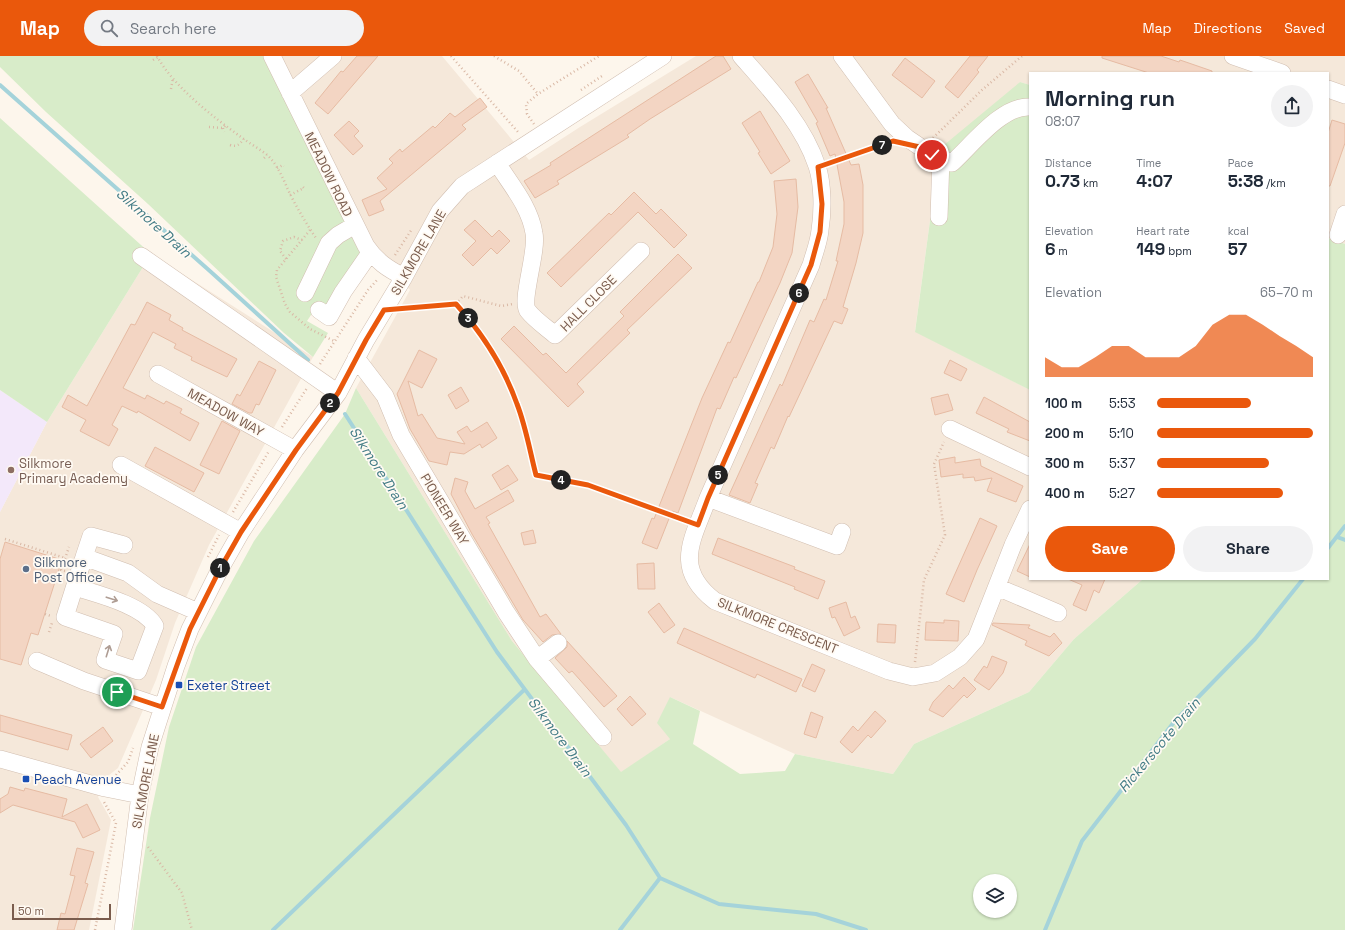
<!DOCTYPE html>
<html lang="en">
<head>
<meta charset="utf-8">
<style>
	body { margin:0; font-family:"Space Grotesk",sans-serif; background:#f2f2f3; color:#1f2937; height:100vh; display:flex; flex-direction:column; font-size:15px; white-space:nowrap }
	* { box-sizing:border-box; margin:0 }
	p { font-size:13px; color:#747a83 }
	.icon { flex:none; width:22px; height:22px; fill:none; stroke:currentColor; stroke-width:2; stroke-linecap:round; stroke-linejoin:round }
	.map { position:relative; flex:1; overflow:hidden }
	.drawer { position:absolute; left:1029px; top:16px; width:300px; height:508px; display:flex; flex-direction:column; background:#fff; border-radius:0px; box-shadow:0 1px 3px #0004 }
	.drawer>* { flex:none }
	.fabs { position:absolute; left:973px; top:818px; display:grid; gap:8px }
	.fabs a { display:grid; place-items:center; width:44px; height:44px; border-radius:50%; background:#fff; box-shadow:0 1px 3px #0004; font-size:20px }
	.scale { position:absolute; left:12px; bottom:10px; width:99px; box-sizing:border-box; padding-left:4px; border:2px solid #7a5c4d; border-top:0; font-size:11px; line-height:14px; white-space:nowrap; color:#7a5c4d; -webkit-text-stroke:3px #fffaf3; paint-order:stroke }
	.pin { position:absolute; display:grid; place-items:center; width:34px; height:34px; color:#fff; margin:-17px; border:2px solid #fff; border-radius:50%; box-shadow:0 1px 4px #0007 }
	.km { position:absolute; width:20px; height:20px; margin:-10px; border-radius:50%; background:#222; color:#fff; font-size:11px; line-height:20px; text-align:center }
	.round { display:grid; place-items:center; flex:none; width:42px; height:42px; border-radius:21px; background:#f2f2f3 }
	.head { display:flex; align-items:center; justify-content:space-between; height:68px; padding:0 16px }
	h1 { font-size:22px; font-weight:600; line-height:30px }
	.metrics { display:grid; grid-template-columns:repeat(3,1fr); gap:6px; height:68px; padding:4px 16px }
	.metrics div { display:grid; align-content:center }
	.metrics b { font-size:17px; font-weight:600 }
	.metrics small { font-size:11px; font-weight:400 }
	.metrics p { font-size:11px }
	.chart { height:112px; padding:8px 16px }
	.chart p { display:flex; justify-content:space-between }
	.chart svg { width:100%; height:72px; margin-top:4px; fill:#ea580c; opacity:.7 }
	.primary-button { display:flex; gap:8px; margin-top:auto; padding:8px 16px }
	.primary-button a { flex:1; height:46px; border-radius:24px; background:#ea580c; color:#fff; font-size:16px; font-weight:600; line-height:46px; text-align:center }
	.primary-button a+a { background:#f2f2f3; color:#1f2937 }
	ul { padding:0 16px; list-style:none; font-size:13px }
	li { display:grid; grid-template-columns:64px 48px 1fr; align-items:center; height:30px }
	li i { height:10px; border-radius:5px; background:#ea580c }
	header { display:flex; align-items:center; gap:24px; box-sizing:border-box; height:56px; padding:0 20px; background:#ea580c; color:#fff }
	header strong { font-size:19px }
	nav { display:flex; gap:22px; margin-inline-start:auto; font-size:14px }
	.search { width:280px; height:36px; background:#f2f2f3; display:flex; align-items:center; gap:10px; box-sizing:border-box; padding:0 14px; border-radius:22px; color:#747a83; font-size:15px }
	.map>svg:first-child { display:block }
	.residential { fill:#f5e8da }
	.education { fill:#f3e8fa }
	.green { fill:#d8ecc9; fill-rule:evenodd }
	.lines { fill:none; stroke-linecap:round; stroke-linejoin:round }
	.stream { stroke:#a5d3da; stroke-width:4 }
	.building { fill:#f3d5c3; stroke:#e6bba3 }
	.minor-casing { stroke:#d1beb0; stroke-width:18 }
	.path { stroke:#d9b8a5; stroke-width:2.5; stroke-dasharray:1 3; stroke-linecap:butt }
	.minor { stroke:#fff; stroke-width:17 }
	.oneway { stroke:#af9d94 }
	.route-casing { stroke:#fff; stroke-width:8 }
	.route { stroke:#ea580c; stroke-width:5 }
	.education-dot { fill:#8d6e63; stroke:#fffaf3; stroke-width:1.5 }
	.service-dot { fill:#5c6f8a; stroke:#fffaf3; stroke-width:1.5 }
	.transit-dot { fill:#1a4fb4; stroke:#fffaf3; stroke-width:1.5 }
	.labels { text-anchor:middle; stroke-width:3.5; stroke-linejoin:round; paint-order:stroke }
	.street-label { font-size:13px; fill:#7a5c4d; stroke:#fffaf3 }
	.education-label { font-size:13px; fill:#785e54; stroke:#fffaf3; text-anchor:start }
	.service-label { font-size:13px; fill:#4e5e75; stroke:#fffaf3; text-anchor:start }
	.transit-label { font-size:13px; fill:#164399; stroke:#fffaf3; text-anchor:start }
	.water-label { font-size:14px; font-style:italic; fill:#437c86; stroke:#fffaf3 }
</style>
</head>
<body>
<header>
<strong>Map</strong>
<div class="search"><svg class="icon" aria-label="search" viewBox="0 0 24 24"><circle cx="10" cy="10" r="6"/><path d="M15 15l6 6"/></svg>Search here</div>
<nav><a>Map</a><a>Directions</a><a>Saved</a></nav>
</header>
<div class="map">
<svg width="1345" height="874" viewBox="0 0 1345 874">
	<rect width="100%" height="100%" fill="#fdf6ec"/>
	<!-- residential -->
	<path class="residential" d="M 275,0 L 442,0 L 529,104 L 580,71 L 696,0 L 1345,0 L 1345,188 L 1328,182 L 1328,17 L 1030,17 L 1030,29 L 1020,26 L 934,135 L 915,275 L 1030,334 L 1030,523 L 1143,523 L 1074,583 L 1029,636 L 914,688 L 893,718 L 795,698 L 670,641 L 670,683 L 621,717 L 512,585 L 356,332 L 410,234 L 373,191 Z
		M 151,198 L 313,301 L 209,489 L 175,567 L 156,624 L 118,712 L 104,723 L 98,741 L 111,764 L 89,874 L 0,874 L 0,456 L 47,366 Z"/>
	<!-- education -->
	<path class="education" d="M 0,334 L 47,366 L 0,456 Z"/>
	<!-- green -->
	<path class="green" d="M 0,0 L 265,0 L 365,199 L 329,253 L 319,247 L 307,265 L 328,277 L 313,301 L 284,277 L 148,148 L 46,56 L 0,11 Z
		M 1020,26 L 1030,29 L 1030,334 L 915,276 L 934,135 L 932,99 Z
		M 0,62 L 151,198 L 47,366 L 0,334 Z
		M 1328,182 L 1345,188 L 1345,874 L 133,874 L 150,762 L 169,671 L 196,591 L 254,485 L 345,358 L 356,332 L 512,585 L 621,716 L 670,683 L 657,667 L 670,641 L 700,655 L 693,688 L 740,718 L 785,715 L 795,698 L 893,718 L 914,688 L 1029,636 L 1074,583 L 1143,523 L 1328,523 ZM 980,825 L 1010,825 L 1010,855 L 980,855 Z"/>
	<g class="lines">
		<!-- stream -->
		<path class="stream" d="M 0,29 L 211,216 L 308,304
			M 345,358 L 497,596 L 626,769 L 660,822 L 719,848 L 816,858 L 866,874
			M 1337,481 L 1345,484
			M 1328,492 L 1345,470
			M 273,874 L 524,634
			M 620,874 L 660,822
			M 1045,874 L 1082,785 L 1174,666 L 1255,583 L 1303,523"/>
	</g>
	<!-- building -->
	<path class="building" d="M 357,0 L 378,0 L 328,58 L 315,47 L 341,15 L 343,16 Z
		M 716,0 L 723,0 L 731,13 L 650,63 L 627,79 L 629,81 L 557,125 L 559,128 L 535,142 L 524,125 L 551,109 L 550,107 Z
		M 970,0 L 988,0 L 977,14 L 979,16 L 958,42 L 945,31 Z
		M 1102,0 L 1161,0 L 1179,6 L 1180,4 L 1212,15 L 1212,17 L 1149,17 L 1102,2 Z
		M 905,2 L 935,25 L 922,42 L 892,19 Z
		M 808,18 L 828,52 L 826,52 L 851,109 L 859,108 L 863,129 L 863,177 L 856,207 L 843,251 L 848,253 L 842,268 L 834,265 L 789,361 L 788,360 L 774,393 L 771,391 L 755,427 L 758,428 L 750,447 L 729,439 L 765,360 L 780,328 L 782,330 L 810,264 L 814,266 L 824,243 L 826,244 L 838,205 L 836,205 L 844,168 L 844,146 L 835,98 L 830,100 L 816,67 L 818,66 L 795,26 Z
		M 480,42 L 487,51 L 462,69 L 466,73 L 380,145 L 384,154 L 369,160 L 362,144 L 387,133 L 377,122 L 393,107 L 389,103 L 400,93 L 402,96 L 433,70 L 435,72 L 450,57 L 455,61 Z
		M 760,55 L 790,105 L 771,118 L 758,97 L 760,96 L 742,67 Z
		M 1332,64 L 1345,68 L 1345,87 L 1330,130 L 1328,130 L 1328,77 Z
		M 349,65 L 359,75 L 354,80 L 363,90 L 353,99 L 334,79 Z
		M 796,123 L 798,151 L 792,197 L 780,227 L 736,322 L 734,321 L 720,353 L 717,352 L 678,457 L 672,455 L 657,493 L 642,487 L 652,462 L 654,463 L 702,342 L 728,286 L 730,287 L 758,226 L 759,226 L 773,191 L 777,158 L 774,125 Z
		M 634,136 L 656,158 L 661,153 L 687,179 L 674,192 L 638,156 L 561,231 L 547,217 L 609,157 L 611,159 Z
		M 475,164 L 492,181 L 499,174 L 510,185 L 497,198 L 491,192 L 473,210 L 462,199 L 476,185 L 464,174 Z
		M 678,198 L 692,212 L 627,274 L 630,277 L 577,328 L 584,336 L 568,351 L 501,283 L 514,270 L 543,299 L 546,297 L 566,317 L 624,260 L 620,256 Z
		M 147,246 L 171,259 L 169,264 L 183,272 L 182,274 L 237,303 L 227,321 L 191,304 L 192,301 L 174,292 L 176,288 L 153,276 L 123,332 L 145,343 L 147,339 L 164,348 L 166,345 L 182,353 L 180,357 L 199,367 L 190,385 L 138,355 L 137,357 L 122,350 L 112,369 L 118,373 L 109,390 L 80,375 L 86,364 L 62,351 L 68,339 L 87,350 L 131,268 L 135,269 Z
		M 419,294 L 437,303 L 422,332 L 408,325 L 418,360 L 422,358 L 437,382 L 465,388 L 457,376 L 467,370 L 471,376 L 487,366 L 497,382 L 482,392 L 480,388 L 464,398 L 450,396 L 447,409 L 429,405 L 410,373 L 397,338 Z
		M 950,304 L 967,313 L 961,325 L 944,317 Z
		M 259,305 L 276,314 L 259,349 L 256,348 L 252,357 L 249,357 L 232,348 L 237,338 L 240,340 Z
		M 461,331 L 469,345 L 456,353 L 448,339 Z
		M 948,338 L 953,354 L 935,359 L 931,342 Z
		M 984,341 L 1030,366 L 1030,385 L 1007,376 L 1009,373 L 976,357 Z
		M 222,365 L 240,375 L 219,418 L 200,409 Z
		M 155,391 L 204,417 L 194,436 L 145,410 Z
		M 955,401 L 955,407 L 980,403 L 981,410 L 1023,430 L 1016,446 L 987,435 L 992,422 L 975,425 L 974,421 L 963,422 L 963,418 L 941,421 L 939,404 Z
		M 508,409 L 518,424 L 501,434 L 492,419 Z
		M 455,422 L 468,426 L 465,435 L 475,453 L 508,434 L 514,445 L 486,461 L 490,467 L 488,468 L 540,561 L 546,558 L 561,578 L 552,579 L 543,586 L 523,564 L 472,478 L 451,438 Z
		M 980,462 L 997,470 L 977,514 L 964,546 L 946,538 Z
		M 533,474 L 536,487 L 524,489 L 521,477 Z
		M 718,482 L 795,511 L 794,513 L 825,525 L 818,543 L 794,533 L 795,531 L 712,498 Z
		M 5,486 L 62,504 L 38,579 L 31,577 L 21,609 L 0,603 L 0,503 Z
		M 1030,488 L 1030,521 L 1017,515 Z
		M 654,507 L 655,533 L 638,533 L 637,508 Z
		M 1068,523 L 1105,523 L 1099,537 L 1094,534 L 1086,555 L 1073,549 L 1082,529 Z
		M 846,546 L 851,562 L 855,560 L 860,572 L 844,580 L 835,561 L 832,562 L 829,552 Z
		M 659,547 L 675,569 L 664,577 L 648,556 Z
		M 944,564 L 959,565 L 958,585 L 925,584 L 926,566 L 944,567 Z
		M 993,567 L 1030,569 L 1028,572 L 1050,581 L 1054,577 L 1062,587 L 1049,600 L 1025,589 L 1027,585 L 992,569 Z
		M 878,568 L 896,569 L 895,587 L 877,586 Z
		M 684,572 L 802,623 L 796,636 L 757,618 L 755,622 L 677,587 Z
		M 567,585 L 617,640 L 604,651 L 572,615 L 569,617 L 555,602 L 567,591 Z
		M 992,600 L 1007,606 L 1003,617 L 989,634 L 974,624 L 984,610 L 987,612 Z
		M 812,608 L 825,614 L 815,636 L 802,630 Z
		M 964,621 L 976,633 L 967,642 L 964,639 L 943,661 L 929,654 L 933,646 L 949,629 L 953,633 Z
		M 630,640 L 646,658 L 632,670 L 617,653 Z
		M 875,655 L 886,665 L 871,682 L 868,679 L 852,697 L 840,686 L 853,670 L 858,675 Z
		M 811,656 L 823,661 L 816,682 L 804,678 Z
		M 0,659 L 72,679 L 68,694 L 0,675 Z
		M 103,671 L 113,685 L 91,702 L 80,688 Z
		M 10,731 L 24,735 L 25,732 L 67,743 L 62,761 L 87,748 L 100,774 L 83,782 L 75,766 L 13,749 L 0,757 L 0,743 L 8,738 Z
		M 77,792 L 94,796 L 85,827 L 88,828 L 74,874 L 57,874 L 61,857 L 65,858 L 75,820 L 70,819 Z"/>
	<g class="lines">
		<defs>
			<path id="minor" d="M 272,0 L 366,190 C 376,205 388,213 404,221
				M 741,0 C 770,33 803,68 817,110 C 823,128 823,155 820,174 C 819,186 814,198 811,209 L 708,442 C 693,483 672,512 715,545 L 889,615 L 913,621 L 935,617 L 960,601 L 976,583 L 1013,489 L 1030,453
				M 842,0 L 892,68 L 907,82 L 932,99 L 952,107 C 972,89 1002,49 1030,51
				M 1233,0 L 1282,17
				M 1328,33 L 1345,39
				M 290,37 L 333,0
				M 497,107 C 511,129 530,151 534,177 C 538,195 520,245 528,255 C 535,264 547,272 555,279 L 641,195
				M 939,161 L 941,102
				M 1338,179 L 1345,158
				M 141,200 L 338,337
				M 305,237 L 329,187 L 338,179 L 355,169
				M 319,254 L 329,261 L 343,236 L 370,197
				M 356,302 L 385,340 L 401,379 L 506,556 L 537,603 L 603,681
				M 158,318 L 295,394
				M 950,373 L 1030,411
				M 121,409 L 241,476
				M 708,442 L 837,490 L 842,476
				M 124,489 L 91,480 L 84,501 L 128,517 L 157,538 L 198,556
				M 75,531 C 97,538 143,549 155,570 L 138,615 L 105,604 L 114,578 L 65,561 L 84,501
				M 997,531 L 1058,557
				M 537,603 L 558,587
				M 37,605 L 84,625 L 162,651
				M 0,703 L 105,732 L 140,739
				M 123,874 L 140,739 L 150,691 L 176,610 L 190,573 L 220,513 L 241,476 L 295,394 L 338,337 L 366,284 L 404,221 L 440,155 L 462,130 L 663,0"/>
		</defs>
		<!-- minor casing -->
		<use href="#minor" class="minor-casing"/>
		<!-- path -->
		<path class="path" d="M 157,0 C 173,30 213,61 241,81 C 249,87 258,92 266,98 C 279,109 284,126 291,140 C 299,155 307,169 316,182
			M 451,0 L 518,76
			M 494,0 L 519,15 L 538,38
			M 153,4 L 158,1
			M 171,33 L 173,22
			M 581,34 L 602,20
			M 534,68 L 527,58 L 526,48 L 538,38 L 599,0
			M 209,71 L 223,72 L 226,69
			M 223,72 L 224,76
			M 933,82 L 982,34 L 1022,0
			M 230,89 C 237,91 239,89 244,83
			M 264,102 L 267,99
			M 830,107 L 891,86
			M 277,112 L 283,109 L 284,110
			M 290,139 L 304,132 L 303,131
			M 310,174 L 277,214 L 276,221 L 285,248 L 290,256 L 310,273 L 334,285
			M 395,199 L 412,173
			M 286,203 L 280,195 L 283,185 L 294,181 L 302,184
			M 456,248 L 463,240 L 501,250 L 513,248
			M 401,252 L 456,248 C 482,277 504,311 517,348 C 526,371 530,396 536,419 L 588,429 L 685,464
			M 320,308 L 368,234 L 378,223
			M 282,371 L 307,332
			M 233,456 L 269,395
			M 5,483 L 65,502
			M 208,501 L 219,479
			M 65,515 L 61,514 L 69,491
			M 45,558 L 51,560
			M 49,576 L 52,567
			M 915,606 L 924,524 L 945,479 L 934,408 L 944,386
			M 116,719 L 128,706 L 133,692
			M 148,791 L 182,837 L 192,874
			M 95,874 L 116,767 L 104,746"/>
		<!-- minor -->
		<use href="#minor" class="minor"/>
	</g>
	<!-- one-way arrows -->
	<defs><path id="oneway-shaft" d="M-6 0H5M1.5-3L5.5 0L1.5 3" fill="none" stroke-width="1.6" stroke-linecap="round" stroke-linejoin="round"/></defs>
	<g class="oneway">
		<use href="#oneway-shaft" transform="translate(112 543) rotate(18)"/>
		<use href="#oneway-shaft" transform="translate(108 595) rotate(-73)"/>
	</g>
	<g class="lines">
		<defs>
			<path id="route" d="M 117,636 L 162,651 L 190,573 L 220,513 L 241,476 L 296,394 L 338,337 L 366,284 L 384,254 L 456,248 C 482,277 504,311 517,348 C 526,371 530,396 536,419 L 588,429 L 698,469 L 708,442 L 811,209 L 820,176 L 822,148 L 818,111 L 893,85 L 924,92 L 932,99"/>
		</defs>
		<!-- route casing -->
		<use href="#route" class="route-casing"/>
		<!-- route -->
		<use href="#route" class="route"/>
	</g>
	<!-- markers -->
	<circle class="education-dot" cx="11" cy="414" r="4"/>
	<circle class="service-dot" cx="26" cy="513" r="4"/>
	<g class="transit-dot">
		<rect x="175" y="625" width="8" height="8" rx="2"/>
		<rect x="22" y="719" width="8" height="8" rx="2"/>
	</g>
	<g class="labels">
		<!-- street labels -->
		<g class="street-label">
			<text transform="translate(329 118) rotate(64)" y="5">MEADOW ROAD</text>
			<text transform="translate(418 196) rotate(-60)" y="5">SILKMORE LANE</text>
			<text transform="translate(588 247) rotate(-45)" y="5">HALL CLOSE</text>
			<text transform="translate(226 356) rotate(29)" y="5">MEADOW WAY</text>
			<text transform="translate(445 453) rotate(59)" y="5">PIONEER WAY</text>
			<text transform="translate(778 569) rotate(22)" y="5">SILKMORE CRESCENT</text>
			<text transform="translate(145 725) rotate(-79)" y="5">SILKMORE LANE</text>
		</g>
		<!-- education labels -->
		<g class="education-label">
			<text x="19" y="412">Silkmore<tspan x="19" dy="15">Primary Academy</tspan></text>
		</g>
		<!-- service labels -->
		<g class="service-label">
			<text x="34" y="511">Silkmore<tspan x="34" dy="15">Post Office</tspan></text>
		</g>
		<!-- transit labels -->
		<g class="transit-label">
			<text x="187" y="634">Exeter Street</text>
			<text x="34" y="728">Peach Avenue</text>
		</g>
		<!-- water labels -->
		<g class="water-label">
			<text transform="translate(154 167) rotate(42)" y="5">Silkmore Drain</text>
			<text transform="translate(379 412) rotate(57)" y="5">Silkmore Drain</text>
			<text transform="translate(560 681) rotate(53)" y="5">Silkmore Drain</text>
			<text transform="translate(1159 689) rotate(-50)" y="5">Rickerscote Drain</text>
		</g>
	</g>
</svg>
<div class="fabs">
<a><svg class="icon" aria-label="layers" viewBox="0 0 24 24"><path d="M12 4l9 5-9 5-9-5zM3 14l9 5 9-5"/></svg></a>
</div>
<div class="scale">50 m</div>
<div class="pin" style="left:117px;top:636px;background:#1e9e55"><svg class="icon" aria-label="arrive" viewBox="0 0 24 24"><path d="M6 21V4h12l-3 4 3 4H6"/></svg></div>
<div class="pin" style="left:932px;top:99px;background:#d93025"><svg class="icon" aria-label="check" viewBox="0 0 24 24"><path d="M5 12l5 5 9-10"/></svg></div>
<b class="km" style="left:220px;top:512px">1</b>
<b class="km" style="left:330px;top:347px">2</b>
<b class="km" style="left:468px;top:262px">3</b>
<b class="km" style="left:561px;top:424px">4</b>
<b class="km" style="left:718px;top:419px">5</b>
<b class="km" style="left:799px;top:237px">6</b>
<b class="km" style="left:882px;top:89px">7</b>
<section class="drawer">
<div class="head"><div><h1>Morning run</h1><p>08:07</p></div><a class="round"><svg class="icon" aria-label="share" viewBox="0 0 24 24"><path d="M12 15V3M7 8l5-5 5 5M5 13v7h14v-7"/></svg></a></div>
<div class="metrics">
<div><p>Distance</p><b>0.73<small> km</small></b></div>
<div><p>Time</p><b>4:07</b></div>
<div><p>Pace</p><b>5:38<small> /km</small></b></div>
</div>
<div class="metrics">
<div><p>Elevation</p><b>6<small> m</small></b></div>
<div><p>Heart rate</p><b>149<small> bpm</small></b></div>
<div><p>kcal</p><b>57</b></div>
</div>
<div class="chart"><p><span>Elevation</span>65–70 m</p>
<svg viewBox="0 0 160 44" preserveAspectRatio="none"><path d="M0 44V32L10 38L20 38L30 32L40 25L50 25L60 32L70 32L80 32L90 25L100 12L110 6L120 6L130 12L140 19L150 25L160 32V44z"/></svg>
</div>
<ul>
<li><b>100 m</b>5:53<i style="width:60%"></i></li>
<li><b>200 m</b>5:10<i style="width:100%"></i></li>
<li><b>300 m</b>5:37<i style="width:72%"></i></li>
<li><b>400 m</b>5:27<i style="width:81%"></i></li>
</ul>
<div class="primary-button"><a>Save</a><a>Share</a></div>
</section>
</div>
</body>
</html>
